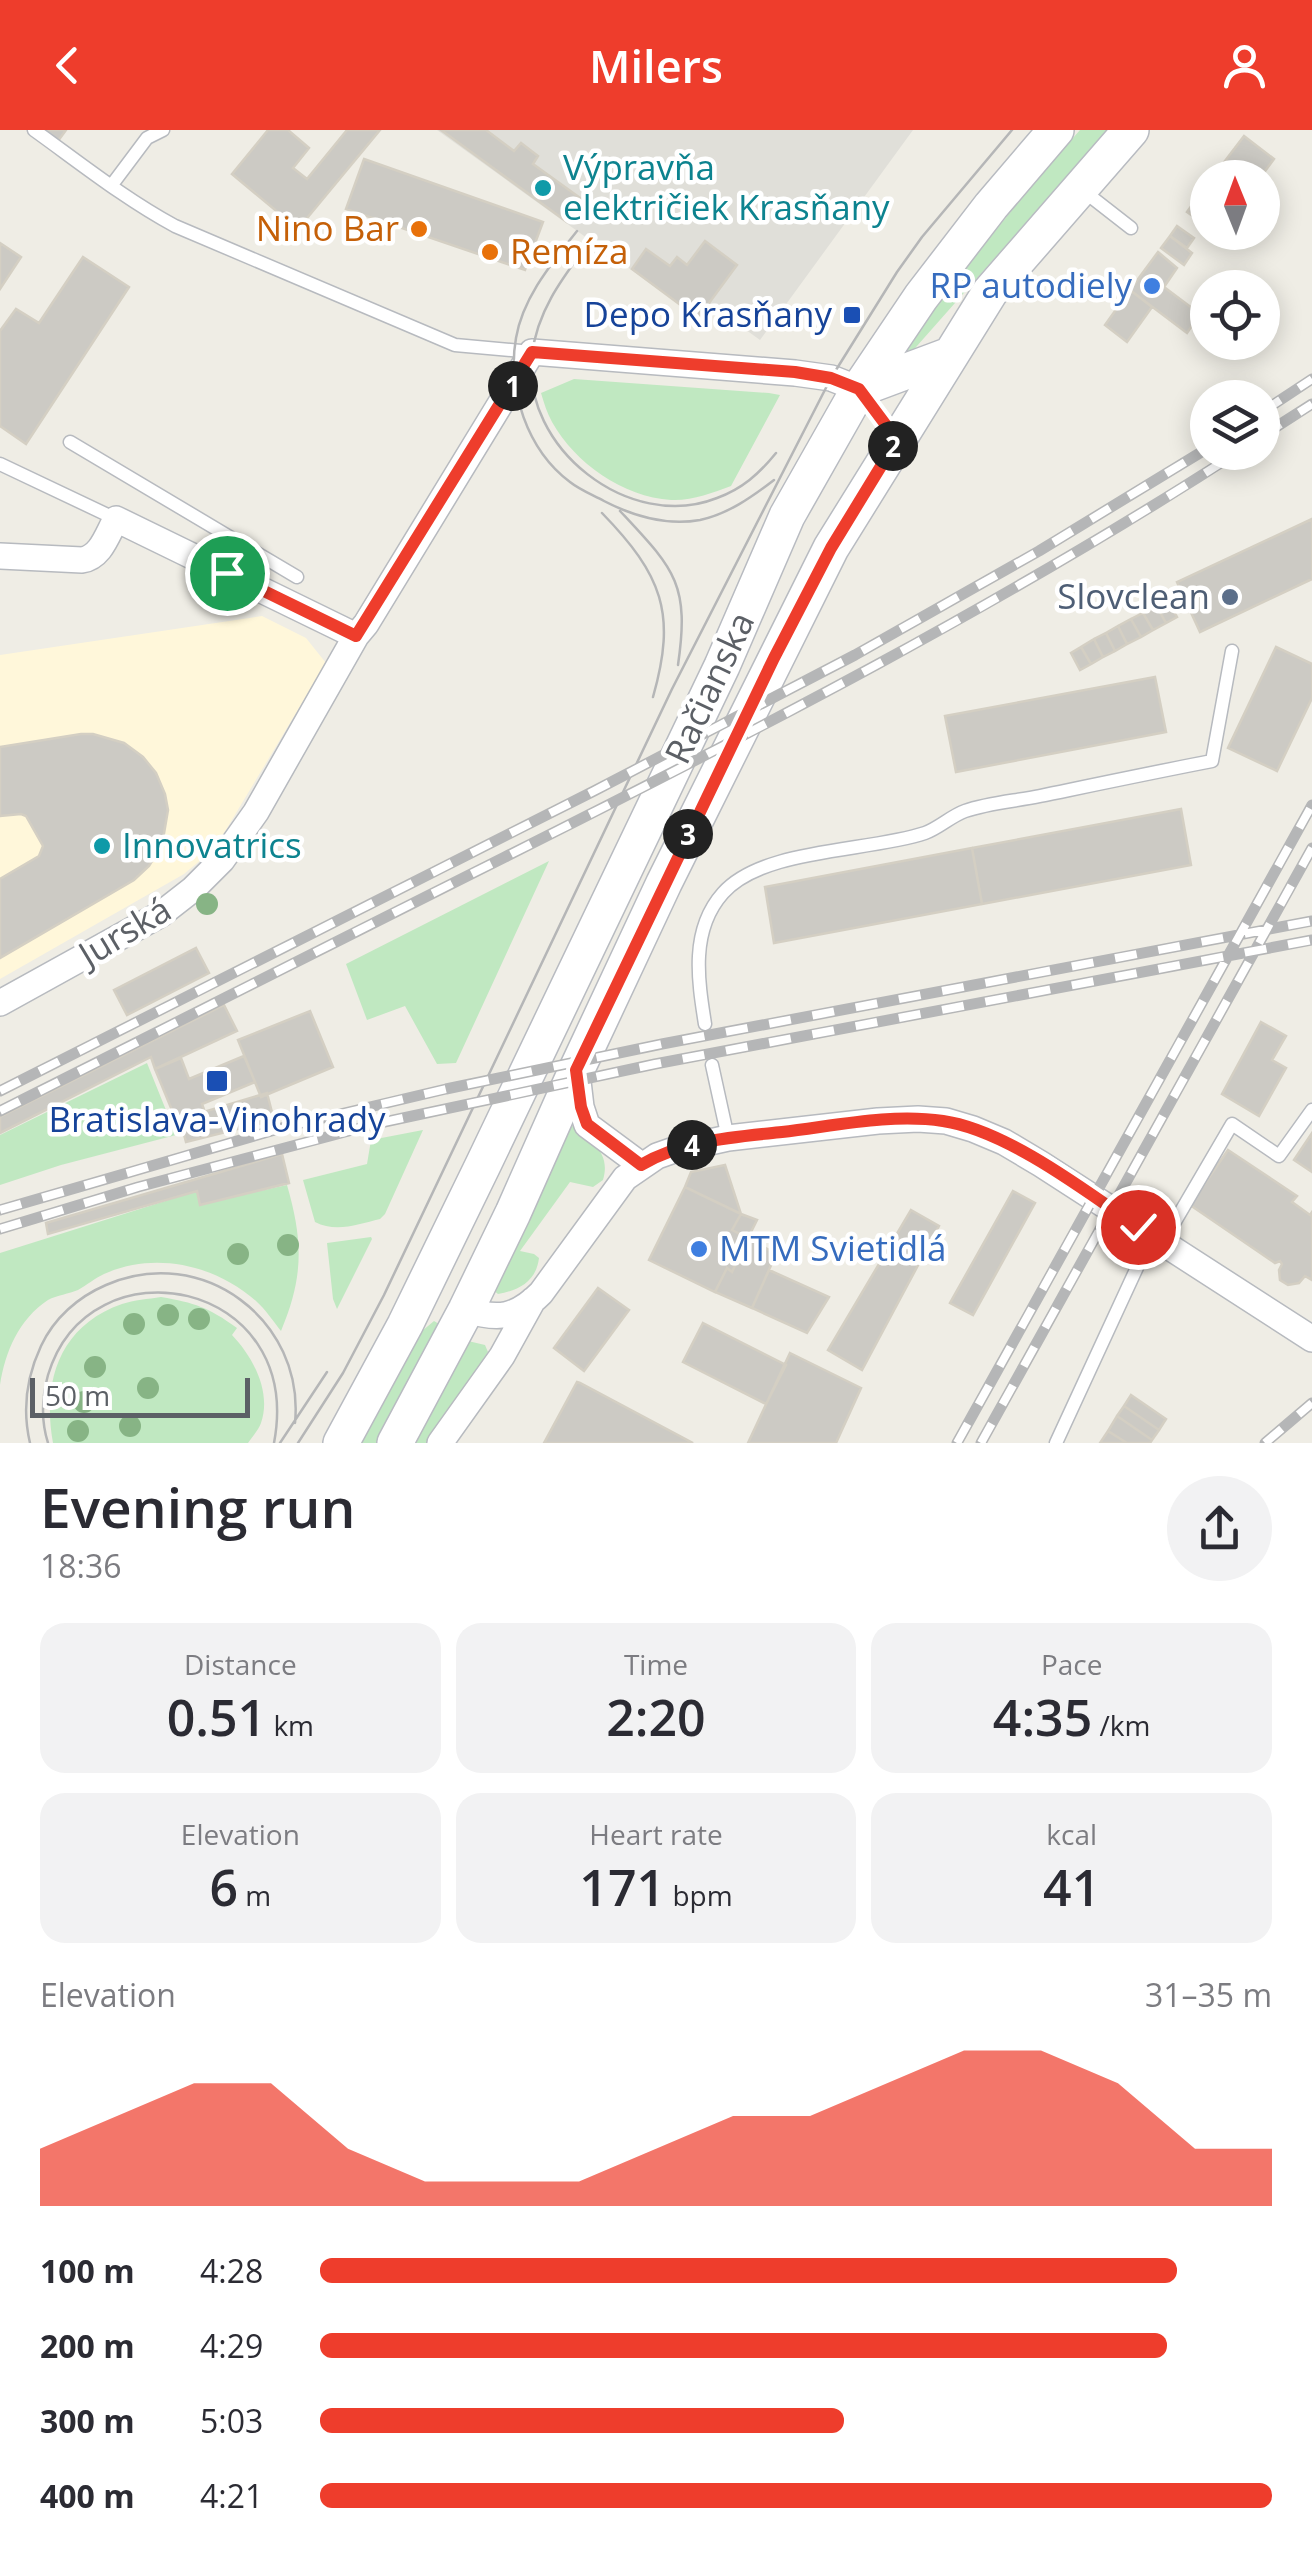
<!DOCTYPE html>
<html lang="en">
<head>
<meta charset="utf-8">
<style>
	body { margin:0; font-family:"Open Sans",sans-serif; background:#f2f2f3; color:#2b2b33; height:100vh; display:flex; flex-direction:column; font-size:38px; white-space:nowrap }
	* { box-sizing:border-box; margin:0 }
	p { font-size:32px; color:#7c7c81 }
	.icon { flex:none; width:55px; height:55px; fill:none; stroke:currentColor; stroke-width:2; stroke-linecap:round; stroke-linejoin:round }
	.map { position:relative; height:1313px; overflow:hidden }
	.panel { display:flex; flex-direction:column; background:#fff; flex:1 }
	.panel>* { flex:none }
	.needle { width:65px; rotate:359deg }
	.controls { position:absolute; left:1190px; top:30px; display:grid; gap:20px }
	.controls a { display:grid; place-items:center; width:90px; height:90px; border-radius:50%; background:#fff; box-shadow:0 5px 25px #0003; font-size:50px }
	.scale { position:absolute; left:30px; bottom:25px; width:220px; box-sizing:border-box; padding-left:10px; border:5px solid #5c6066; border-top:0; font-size:28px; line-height:35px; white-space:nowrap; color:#5c6066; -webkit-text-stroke:8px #fff; paint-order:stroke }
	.pin { position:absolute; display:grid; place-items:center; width:85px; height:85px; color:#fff; margin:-42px; border:5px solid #fff; border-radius:50%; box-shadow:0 2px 10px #0007 }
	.km { position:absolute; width:50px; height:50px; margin:-25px; border-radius:50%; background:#222; color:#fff; font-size:28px; line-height:50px; text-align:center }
	.round { display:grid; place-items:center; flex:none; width:105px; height:105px; border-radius:52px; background:#f2f2f3 }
	.overview { display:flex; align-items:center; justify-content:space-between; height:170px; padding:0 40px }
	h1 { font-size:55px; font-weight:600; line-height:75px }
	.figures { display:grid; grid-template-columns:repeat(3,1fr); gap:15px; height:170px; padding:10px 40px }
	.figures div { display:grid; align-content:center; border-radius:25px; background:#f2f2f3; text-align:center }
	.figures b { font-size:50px; font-weight:600 }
	.figures small { font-size:28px; font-weight:400 }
	.figures p { font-size:28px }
	.chart { height:280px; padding:20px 40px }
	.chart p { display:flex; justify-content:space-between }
	.chart svg { width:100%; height:180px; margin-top:10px; fill:#ee3d2c; opacity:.7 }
	ul { padding:0 40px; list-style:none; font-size:32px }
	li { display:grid; grid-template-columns:160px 120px 1fr; align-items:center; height:75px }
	li i { height:25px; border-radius:12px; background:#ee3d2c }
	header { display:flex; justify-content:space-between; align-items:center; height:130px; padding:0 40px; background:#ee3d2c; color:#fff; font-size:45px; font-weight:600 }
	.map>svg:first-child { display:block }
	.commercial { fill:#fff7da }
	.industrial { fill:#e0dfd9 }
	.green { fill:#c0e8c1 }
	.building { fill:#cccac4; stroke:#d4cfc3; stroke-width:2.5 }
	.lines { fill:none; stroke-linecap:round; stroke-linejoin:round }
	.service-casing { stroke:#b7babf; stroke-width:15 }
	.minor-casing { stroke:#b7babf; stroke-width:28 }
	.secondary-casing { stroke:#b8bbc1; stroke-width:38 }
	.service { stroke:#fff; stroke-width:12 }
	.minor { stroke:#fff; stroke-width:25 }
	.secondary { stroke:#fff; stroke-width:35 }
	.tram { stroke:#b5b6b7; stroke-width:2.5 }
	.rail-casing { stroke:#b5b6b7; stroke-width:11 }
	.rail { stroke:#fff; stroke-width:8; stroke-dasharray:22; stroke-linecap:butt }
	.tree { fill:#87b485 }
	.route-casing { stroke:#fff; stroke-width:20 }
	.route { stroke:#ee3d2c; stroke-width:12 }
	.culture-dot { fill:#0f9aa8; stroke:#fff; stroke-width:4 }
	.food-dot { fill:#e8710a; stroke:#fff; stroke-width:4 }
	.shop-dot { fill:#3f7fe0; stroke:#fff; stroke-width:4 }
	.transit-dot { fill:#1a4fb4; stroke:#fff; stroke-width:4 }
	.service-dot { fill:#5c6f8a; stroke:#fff; stroke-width:4 }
	.labels { text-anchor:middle; stroke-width:9; stroke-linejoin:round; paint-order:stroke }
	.culture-label { font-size:35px; fill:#0d838f; stroke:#fff; text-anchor:start }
	.food-label { font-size:35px; fill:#c56008; stroke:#fff; text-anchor:end }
	.shop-label { font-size:35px; fill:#366cbe; stroke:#fff; text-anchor:end }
	.transit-label { font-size:35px; fill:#164399; stroke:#fff; text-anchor:end }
	.service-label { font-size:35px; fill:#4e5e75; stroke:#fff; text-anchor:end }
	.street-label { font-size:35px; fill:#5c6066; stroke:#fff }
</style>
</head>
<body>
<header><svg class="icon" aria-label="back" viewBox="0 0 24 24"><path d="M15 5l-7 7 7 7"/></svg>Milers<svg class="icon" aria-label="person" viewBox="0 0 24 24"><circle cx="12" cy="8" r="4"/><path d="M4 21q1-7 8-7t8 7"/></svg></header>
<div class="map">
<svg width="1312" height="1313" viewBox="0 0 1312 1313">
	<rect width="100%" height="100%" fill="#efede5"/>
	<!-- commercial -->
	<path class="commercial" d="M 262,486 L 306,508 L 326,533 L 215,718 L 184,744 L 0,849 L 0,525 Z"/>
	<!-- industrial -->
	<path class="industrial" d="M 437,0 L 913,0 L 760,210 L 710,174 L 698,188 Z"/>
	<!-- green -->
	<path class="green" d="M 1080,0 L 1108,0 L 909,225 L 904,225 L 903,222 C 959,145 1017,71 1080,0 Z
		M 574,249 L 769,263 L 780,265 L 731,356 C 712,363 692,371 671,370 C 623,367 575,333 552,292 C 547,283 544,273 541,263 Z
		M 549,731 L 456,933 L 437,934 L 405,876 L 367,890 L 346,834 Z
		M 147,933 L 176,1005 L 61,1035 L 0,1055 L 0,1005 Z
		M 575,995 C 592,1012 611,1023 603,1050 L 593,1057 L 570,1052 L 520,1121 L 534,1124 L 539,1128 C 536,1152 519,1160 498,1164 L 493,1160 L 569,998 Z
		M 423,1000 L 385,1084 L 380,1089 C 359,1094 336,1103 315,1092 L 303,1050 L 367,1034 L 371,1010 Z
		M 287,1055 C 303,1111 304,1146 281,1201 C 273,1191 266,1180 256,1171 C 215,1135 155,1121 104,1144 C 95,1148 87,1155 78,1160 C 69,1164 57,1165 48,1170 C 19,1189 5,1222 0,1255 L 0,1123 L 197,1061 L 201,1074 Z
		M 371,1107 L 372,1109 L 337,1179 L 333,1169 L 327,1113 Z
		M 161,1167 C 195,1173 208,1177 237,1198 L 232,1205 C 252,1226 272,1261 261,1293 C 259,1299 252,1307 248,1313 L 53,1313 C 42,1252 59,1196 122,1174 C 134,1170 148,1169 161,1167 Z
		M 434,1191 L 439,1194 L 376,1313 L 359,1313 L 416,1206 Z
		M 468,1211 L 485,1215 L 488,1222 L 427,1313 L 414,1313 Z"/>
	<!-- building -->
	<path class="building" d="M 44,0 L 66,0 L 58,11 Z
		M 268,0 L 288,0 L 309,18 L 293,38 L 307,49 L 347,0 L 380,0 L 298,99 L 232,44 Z
		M 441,0 L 486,0 L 514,21 L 521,13 L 538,26 L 533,34 L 583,70 L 567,92 Z
		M 1244,6 L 1274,29 L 1260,48 L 1212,48 Z
		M 364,29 L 543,92 L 525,140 L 346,79 Z
		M 1208,53 L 1208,97 L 1187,82 Z
		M 1177,96 L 1194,108 L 1187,118 L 1170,106 Z
		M 1170,106 L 1192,123 L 1184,135 L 1161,118 Z
		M 705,111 L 737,135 L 698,188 L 632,139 L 646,119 L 670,136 L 677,127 L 687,135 Z
		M 0,113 L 21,127 L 0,159 Z
		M 1158,122 L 1177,138 L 1164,157 L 1200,184 L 1187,203 L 1130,160 Z
		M 83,127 L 129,157 L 26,314 L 0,296 L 0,201 L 16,179 L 39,193 Z
		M 1130,160 L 1152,177 L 1127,212 L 1105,195 Z
		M 1312,389 L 1312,449 L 1200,502 L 1177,452 Z
		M 1167,469 L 1177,487 L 1166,493 L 1156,475 Z
		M 1156,475 L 1166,493 L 1153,500 L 1143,483 Z
		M 1143,483 L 1153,500 L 1141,507 L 1131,489 Z
		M 1131,489 L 1141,507 L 1127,514 L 1118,496 Z
		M 1118,496 L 1127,514 L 1115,521 L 1106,503 Z
		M 1106,503 L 1115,521 L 1103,527 L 1094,509 Z
		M 1094,509 L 1103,527 L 1091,534 L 1081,517 Z
		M 1081,517 L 1091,534 L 1080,540 L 1071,523 Z
		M 1276,517 L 1312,534 L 1312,568 L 1277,641 L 1228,618 Z
		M 1155,547 L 1166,602 L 956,642 L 945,586 Z
		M 81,604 L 93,604 L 124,613 L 143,627 L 156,643 L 165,664 L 168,680 L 162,715 L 149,736 L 134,750 L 0,828 L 0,749 L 39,726 L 43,716 L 26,686 L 21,684 L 0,686 L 0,617 Z
		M 1181,679 L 1191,735 L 982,774 L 972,718 Z
		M 972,718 L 982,774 L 774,813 L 765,757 Z
		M 196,818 L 209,843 L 127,885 L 114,860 Z
		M 224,875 L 237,901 L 155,939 L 151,927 L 0,1003 L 0,987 Z
		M 310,881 L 333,937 L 261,967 L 238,910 Z
		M 1261,892 L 1286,906 L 1272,930 L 1286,938 L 1259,986 L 1222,964 Z
		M 244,926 L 255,952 L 202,974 L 208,991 L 181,1002 L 155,939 L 181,928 L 189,949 Z
		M 267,963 L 274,990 L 186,1012 L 180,989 Z
		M 1312,1003 L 1312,1042 L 1294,1030 Z
		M 1228,1020 L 1297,1066 L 1292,1072 L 1310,1085 L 1312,1082 L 1312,1150 L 1305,1146 L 1299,1153 L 1288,1155 L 1280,1150 L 1279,1140 L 1282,1134 L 1280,1131 L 1275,1133 L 1190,1075 Z
		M 282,1024 L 289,1053 L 200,1075 L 197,1061 L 48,1104 L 46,1093 Z
		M 725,1035 L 741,1084 L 685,1057 L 691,1042 Z
		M 685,1057 L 741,1084 L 732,1100 L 748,1108 L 732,1142 L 727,1138 L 715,1162 L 649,1130 Z
		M 1013,1061 L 1035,1073 L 973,1185 L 950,1173 Z
		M 911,1080 L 939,1096 L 862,1240 L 828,1220 Z
		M 741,1084 L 757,1090 L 748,1108 L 732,1100 Z
		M 748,1108 L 776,1124 L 752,1178 L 715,1162 L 727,1138 L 732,1142 Z
		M 769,1140 L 829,1167 L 807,1203 L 752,1178 Z
		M 598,1158 L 629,1180 L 584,1241 L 554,1218 Z
		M 703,1193 L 786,1235 L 766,1274 L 683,1232 Z
		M 790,1223 L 861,1258 L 836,1313 L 748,1313 Z
		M 577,1252 L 580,1253 L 693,1313 L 544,1313 Z
		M 1131,1265 L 1166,1289 L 1159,1300 L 1124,1276 Z
		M 1124,1276 L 1159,1300 L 1152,1310 L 1117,1286 Z
		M 1117,1286 L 1152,1310 L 1150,1313 L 1127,1313 L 1108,1301 Z
		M 1108,1301 L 1127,1313 L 1100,1313 Z"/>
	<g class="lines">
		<defs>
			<path id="service" d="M 34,0 C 80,33 125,69 175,96 L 455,215 L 532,222
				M 111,56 L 147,8 L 163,0
				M 1081,59 L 1131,98
				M 70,312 L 297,447
				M 0,334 L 116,389
				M 705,894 C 698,850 690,800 723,763 C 763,718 868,722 925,703 C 939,698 951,686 965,681 C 988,673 1016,671 1040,666 C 1098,654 1155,642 1212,631 L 1232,521
				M 712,935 L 728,1008
				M 1163,1112 L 1232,994 L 1279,1026 L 1312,980
				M 1056,1313 L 1152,1105"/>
			<path id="minor" d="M 0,426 L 82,430 C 101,427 107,405 116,389 L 356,506
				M 0,873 L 161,784 L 193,759 L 222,730 L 256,682 L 356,506 L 366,494 L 532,222 L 795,243 L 831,248 L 859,259
				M 577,943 L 581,977 L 587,995 L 641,1035
				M 466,1180 C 498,1190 516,1188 541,1163 L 625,1048 L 657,1026 L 674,1020 L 728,1008 L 878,991 L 918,989 L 946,991 L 973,999 L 1004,1012 L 1041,1034 L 1312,1209
				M 440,1313 L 502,1226 L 533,1170"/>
			<path id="secondary" d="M 859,259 L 950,225
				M 341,1313 L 405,1195 L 483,1035 L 722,536 L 787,386 L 859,259 L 921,167 L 991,76 L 1056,0
				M 395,1313 L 466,1180 L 513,1083 L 576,941 L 664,753 L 831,418 L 990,162 L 1131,0"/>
		</defs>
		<!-- service casing -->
		<use href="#service" class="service-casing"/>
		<!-- minor casing -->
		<use href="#minor" class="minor-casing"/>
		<!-- secondary casing -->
		<use href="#secondary" class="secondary-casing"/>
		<!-- service -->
		<use href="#service" class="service"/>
		<!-- minor -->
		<use href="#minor" class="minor"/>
		<!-- secondary -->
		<use href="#secondary" class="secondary"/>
		<!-- tram -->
		<path class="tram" d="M 577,101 C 552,133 523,167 516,208 C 507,259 527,320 570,352 C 580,360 593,365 604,371 C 633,386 667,396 700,390 C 728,384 752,367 774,350
			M 590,111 C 564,146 537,180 532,225 C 521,317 629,403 717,368 C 742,359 759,344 776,323
			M 620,381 C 674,439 690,453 678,535
			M 602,383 C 662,445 677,483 653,567
			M 30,1313 C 22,1279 26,1248 41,1216 C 54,1188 78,1167 106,1155 C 202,1113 305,1190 295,1293
			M 48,1313 C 41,1291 42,1267 48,1245 C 89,1108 305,1149 274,1313
			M 280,1313 L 327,1242
			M 298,1313 L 343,1243 L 384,1165 L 672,559 L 831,248 L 897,142 L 922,107 L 1012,0"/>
		<defs>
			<path id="rail" d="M 1262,282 L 1312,249
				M 1262,306 L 1312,274
				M 0,961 L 594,661 L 855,525 L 1039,421 L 1208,318
				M 0,981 C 168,897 337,811 505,727 C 754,602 1003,474 1238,322
				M 0,1080 L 285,997 L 446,959 L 662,914 L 1312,791
				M 0,1099 L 138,1057 L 375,994 L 655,934 L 1312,810
				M 957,1313 L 1312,675
				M 981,1313 L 1312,718
				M 1265,1313 L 1312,1273"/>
		</defs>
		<!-- rail casing -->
		<use href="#rail" class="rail-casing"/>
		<!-- rail -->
		<use href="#rail" class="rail"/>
	</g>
	<!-- trees -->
	<g class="tree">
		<circle cx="207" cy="774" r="11"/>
		<circle cx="288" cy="1115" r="11"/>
		<circle cx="238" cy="1124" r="11"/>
		<circle cx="168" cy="1185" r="11"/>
		<circle cx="199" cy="1189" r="11"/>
		<circle cx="134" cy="1194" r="11"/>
		<circle cx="95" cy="1237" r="11"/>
		<circle cx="148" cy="1258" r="11"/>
		<circle cx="84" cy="1272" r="11"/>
		<circle cx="130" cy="1296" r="11"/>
		<circle cx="78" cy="1301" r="11"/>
	</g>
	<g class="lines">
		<defs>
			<path id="route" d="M 227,443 L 356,506 L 532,222 L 795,242 L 831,248 L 859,259 L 897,310 L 831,418 L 774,528 L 576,940 L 581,977 L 587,994 L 641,1035 C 683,1010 735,1007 782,1002 C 834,996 891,983 943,991 C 1006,1000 1086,1061 1138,1097"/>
		</defs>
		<!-- route casing -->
		<use href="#route" class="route-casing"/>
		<!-- route -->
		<use href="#route" class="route"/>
	</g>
	<!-- markers -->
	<g class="culture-dot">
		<circle cx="543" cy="58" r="10"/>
		<circle cx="102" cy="716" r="10"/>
	</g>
	<g class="food-dot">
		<circle cx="419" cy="99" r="10"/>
		<circle cx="490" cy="122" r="10"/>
	</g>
	<g class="shop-dot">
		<circle cx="1152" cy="156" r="10"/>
		<circle cx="699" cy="1119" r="10"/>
	</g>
	<g class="transit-dot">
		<rect x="842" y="175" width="20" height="20" rx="5"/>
		<rect x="205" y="939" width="24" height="24" rx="5"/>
	</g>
	<circle class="service-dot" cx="1230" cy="467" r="10"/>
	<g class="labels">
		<!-- culture labels -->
		<g class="culture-label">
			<text x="563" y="50">Výpravňa<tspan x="563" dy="40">električiek Krasňany</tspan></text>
			<text x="122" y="728">Innovatrics</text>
		</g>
		<!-- food labels -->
		<g class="food-label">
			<text x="399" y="111">Nino Bar</text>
			<text x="510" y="134" text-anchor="start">Remíza</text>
		</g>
		<!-- shop labels -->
		<g class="shop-label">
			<text x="1132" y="168">RP autodiely</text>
			<text x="719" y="1131" text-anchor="start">MTM Svietidlá</text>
		</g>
		<!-- transit labels -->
		<g class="transit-label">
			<text x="832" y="197">Depo Krasňany</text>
			<text x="217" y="1002" text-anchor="middle">Bratislava-Vinohrady</text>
		</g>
		<!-- service labels -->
		<g class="service-label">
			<text x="1210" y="479">Slovclean</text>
		</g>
		<!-- street labels -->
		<g class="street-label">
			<text transform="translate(710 558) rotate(-65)" y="12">Račianska</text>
			<text transform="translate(125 802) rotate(-31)" y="12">Jurská</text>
		</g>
	</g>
</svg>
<div class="controls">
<a><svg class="needle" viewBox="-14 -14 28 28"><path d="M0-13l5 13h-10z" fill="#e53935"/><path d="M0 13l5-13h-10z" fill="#7c7c81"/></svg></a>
<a><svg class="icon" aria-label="locate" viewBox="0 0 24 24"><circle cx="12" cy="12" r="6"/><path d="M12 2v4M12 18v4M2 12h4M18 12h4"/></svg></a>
<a><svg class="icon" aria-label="layers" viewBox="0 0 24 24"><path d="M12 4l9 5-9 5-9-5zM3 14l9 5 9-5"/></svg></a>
</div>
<div class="scale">50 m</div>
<div class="pin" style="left:227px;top:443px;background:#1e9e55"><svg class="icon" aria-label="arrive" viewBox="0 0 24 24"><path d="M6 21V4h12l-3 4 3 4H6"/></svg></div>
<div class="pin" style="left:1138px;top:1097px;background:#d93025"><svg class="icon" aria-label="check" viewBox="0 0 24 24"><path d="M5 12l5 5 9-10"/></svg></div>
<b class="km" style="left:513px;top:256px">1</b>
<b class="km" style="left:893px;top:316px">2</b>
<b class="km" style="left:688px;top:704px">3</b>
<b class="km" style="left:692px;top:1015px">4</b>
</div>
<section class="panel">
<div class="overview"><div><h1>Evening run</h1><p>18:36</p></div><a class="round"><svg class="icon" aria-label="share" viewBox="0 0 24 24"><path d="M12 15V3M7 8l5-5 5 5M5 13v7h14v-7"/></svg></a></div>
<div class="figures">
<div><p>Distance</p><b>0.51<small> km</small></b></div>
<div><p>Time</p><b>2:20</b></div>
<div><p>Pace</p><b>4:35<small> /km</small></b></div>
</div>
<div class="figures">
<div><p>Elevation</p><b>6<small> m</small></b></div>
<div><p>Heart rate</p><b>171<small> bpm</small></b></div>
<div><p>kcal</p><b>41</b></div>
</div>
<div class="chart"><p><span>Elevation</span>31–35 m</p>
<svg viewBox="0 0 160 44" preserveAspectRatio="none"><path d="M0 44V30L10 22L20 14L30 14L40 30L50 38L60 38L70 38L80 30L90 22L100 22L110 14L120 6L130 6L140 14L150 30L160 30V44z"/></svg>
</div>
<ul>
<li><b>100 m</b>4:28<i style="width:90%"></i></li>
<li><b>200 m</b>4:29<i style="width:89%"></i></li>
<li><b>300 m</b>5:03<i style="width:55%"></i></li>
<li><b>400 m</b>4:21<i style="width:100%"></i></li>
</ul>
</section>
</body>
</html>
